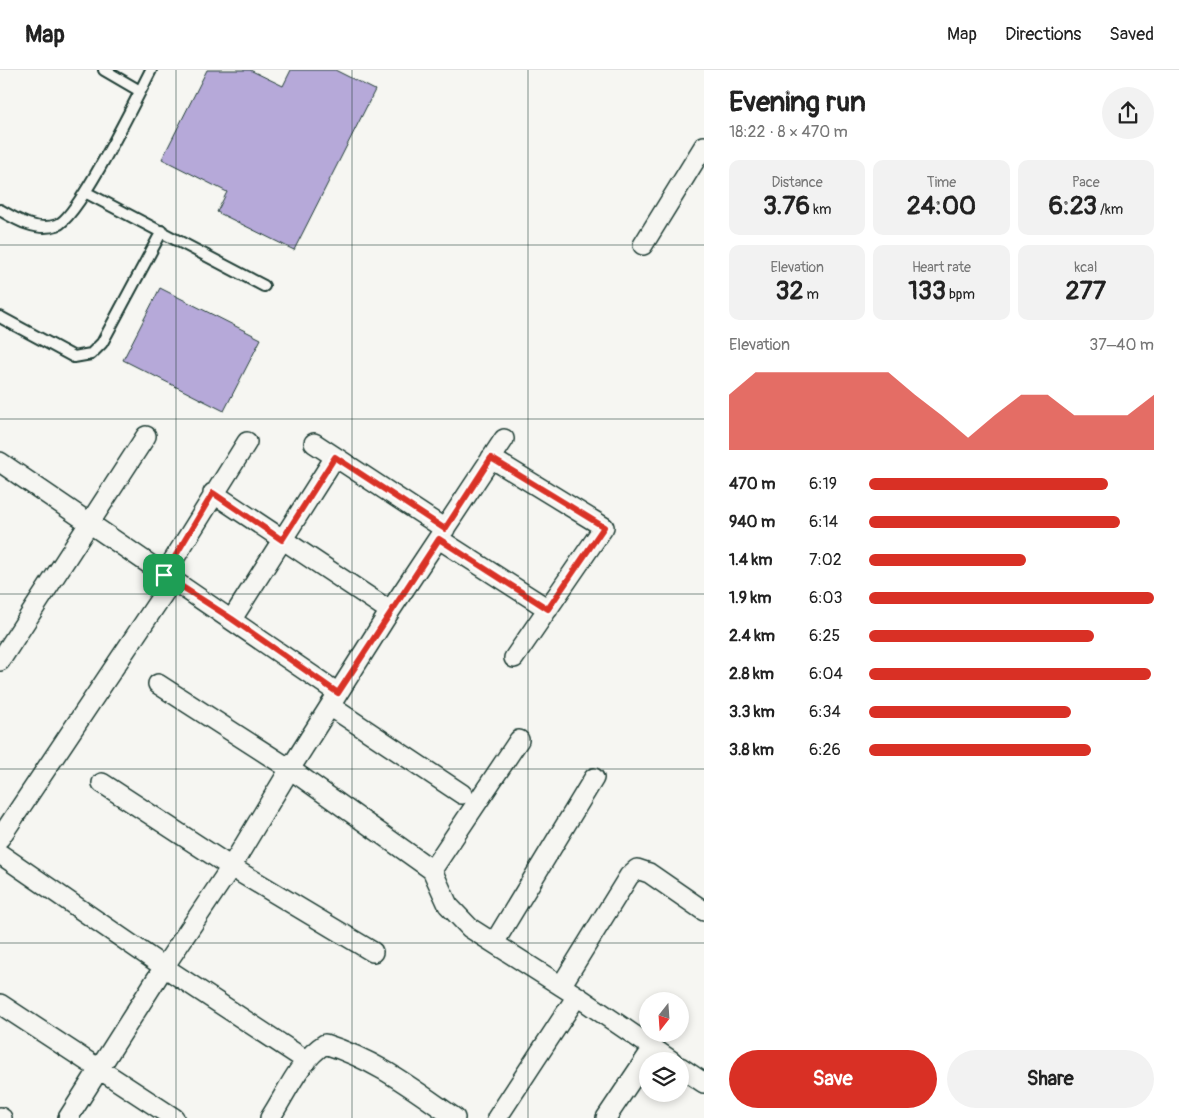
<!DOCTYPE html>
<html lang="en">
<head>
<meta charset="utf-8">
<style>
	body { margin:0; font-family:Pangolin,sans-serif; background:#f2f2f2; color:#222; height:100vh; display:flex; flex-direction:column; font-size:19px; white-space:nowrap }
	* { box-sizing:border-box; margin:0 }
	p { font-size:16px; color:#767676 }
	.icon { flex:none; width:28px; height:28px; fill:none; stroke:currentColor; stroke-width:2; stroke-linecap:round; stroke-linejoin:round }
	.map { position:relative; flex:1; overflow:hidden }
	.side { display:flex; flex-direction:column; background:#fff; width:475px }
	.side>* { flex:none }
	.needle { width:32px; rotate:197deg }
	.fabs { position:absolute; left:639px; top:922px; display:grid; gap:10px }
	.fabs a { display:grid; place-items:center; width:50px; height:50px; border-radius:50%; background:#fff; box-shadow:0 2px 8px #0003; font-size:25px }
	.pin { position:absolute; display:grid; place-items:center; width:42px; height:42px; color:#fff; margin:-21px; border-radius:10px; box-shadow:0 2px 8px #0006 }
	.round { display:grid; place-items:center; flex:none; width:52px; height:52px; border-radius:26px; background:#f2f2f2 }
	.head { display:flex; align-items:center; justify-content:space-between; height:85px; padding:0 25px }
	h1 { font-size:28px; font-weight:700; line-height:38px }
	.stats { display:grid; grid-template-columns:repeat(3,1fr); gap:8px; height:85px; padding:5px 25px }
	.stats div { display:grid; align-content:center; border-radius:10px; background:#f2f2f2; text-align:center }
	.stats b { font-size:25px; font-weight:700 }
	.stats small { font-size:14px; font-weight:400 }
	.stats p { font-size:14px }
	.chart { height:140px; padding:10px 25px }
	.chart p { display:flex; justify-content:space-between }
	.chart svg { width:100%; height:90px; margin-top:5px; fill:#d93025; opacity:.7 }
	.primary-button { display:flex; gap:10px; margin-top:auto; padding:10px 25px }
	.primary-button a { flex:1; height:58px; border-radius:30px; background:#d93025; color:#fff; font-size:20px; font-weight:700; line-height:58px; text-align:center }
	.primary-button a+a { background:#f2f2f2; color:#222 }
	ul { padding:0 25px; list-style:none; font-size:16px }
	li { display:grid; grid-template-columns:80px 60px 1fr; align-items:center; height:38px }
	li i { height:12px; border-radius:6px; background:#d93025 }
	header { display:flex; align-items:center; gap:30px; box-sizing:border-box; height:70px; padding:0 25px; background:#fff; border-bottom:1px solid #e0e0e0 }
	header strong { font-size:24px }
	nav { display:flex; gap:28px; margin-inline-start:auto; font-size:18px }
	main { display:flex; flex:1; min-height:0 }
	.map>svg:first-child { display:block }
	.building { fill:#b6a9d9; stroke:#1f3d34 }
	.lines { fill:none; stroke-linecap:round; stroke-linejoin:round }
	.service-casing { stroke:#1f3d34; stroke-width:14 }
	.minor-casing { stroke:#1f3d34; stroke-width:22 }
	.service { stroke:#f6f6f2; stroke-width:10 }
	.minor { stroke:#f6f6f2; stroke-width:19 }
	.route-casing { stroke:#fff; stroke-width:10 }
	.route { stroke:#d93025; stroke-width:6 }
	.grid { fill:none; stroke:#1f3d34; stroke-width:1; stroke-opacity:0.55 }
</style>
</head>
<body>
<header>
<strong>Map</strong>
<nav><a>Map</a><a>Directions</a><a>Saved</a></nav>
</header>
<main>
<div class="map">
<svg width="704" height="1048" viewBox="0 0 704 1048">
	<rect width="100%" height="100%" fill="#f6f6f2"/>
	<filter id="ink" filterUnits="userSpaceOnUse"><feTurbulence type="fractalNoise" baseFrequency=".02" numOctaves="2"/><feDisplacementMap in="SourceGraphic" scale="10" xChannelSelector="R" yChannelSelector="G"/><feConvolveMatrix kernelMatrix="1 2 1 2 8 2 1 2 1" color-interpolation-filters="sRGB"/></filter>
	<g filter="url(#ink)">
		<!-- building -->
		<path class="building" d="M 207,0 L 250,0 L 283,16 L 291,0 L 335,0 L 375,20 L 294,180 L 217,142 L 227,122 L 162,89 Z
			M 160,218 L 261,269 L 224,341 L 123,290 Z"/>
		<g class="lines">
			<defs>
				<path id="service" d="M 104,0 L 140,21
					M 85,122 L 264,216
					M 0,140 C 17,150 37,162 57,155 C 79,147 137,27 151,0
					M 0,247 L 74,287 L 91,284 L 102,273 L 162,161"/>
				<path id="minor" d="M 643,175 L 704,76
					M 314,373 L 445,459
					M 491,388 L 604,457 L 514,588
					M 0,392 L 338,623
					M 213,423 L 390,541
					M 439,469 L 548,539
					M 164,505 L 247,372
					M 232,549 L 335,387
					M 0,591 L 146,366
					M 158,614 L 290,699 L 432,800 L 448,835 L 470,858 L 577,926 L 672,991
					M 330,636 L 462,724
					M 102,713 L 231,797 L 373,882
					M 0,768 L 172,511
					M 0,784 L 164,897 L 307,991
					M 432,800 L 519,670
					M 494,873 L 594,708
					M 561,916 L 629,806 L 637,799 L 649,803 L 704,841
					M 0,934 L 174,1048
					M 680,997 L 704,1013
					M 0,1047 L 2,1048
					M 68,1048 L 164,897 L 231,797 L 290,699 L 390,541 L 504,369
					M 270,1048 C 286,1024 300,989 325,974 C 378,991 410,1017 455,1048
					M 497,1048 L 577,926
					M 606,1048 L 653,978"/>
			</defs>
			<!-- service casing -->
			<use href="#service" class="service-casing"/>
			<!-- minor casing -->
			<use href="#minor" class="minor-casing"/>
			<!-- service -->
			<use href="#service" class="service"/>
			<!-- minor -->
			<use href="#minor" class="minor"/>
		</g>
	</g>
	<g class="lines" filter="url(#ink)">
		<defs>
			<path id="route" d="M 335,387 L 445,459 L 491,388 L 604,457 L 548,539 L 439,469 L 338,623 L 232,549 L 164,505 L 213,423 L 282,470 Z"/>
		</defs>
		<!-- route casing -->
		<use href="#route" class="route-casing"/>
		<!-- route -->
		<use href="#route" class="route"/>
	</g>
	<!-- grid -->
	<path class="grid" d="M 176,0 L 176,1048M 352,0 L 352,1048M 528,0 L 528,1048M 0,175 L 704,175M 0,349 L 704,349M 0,524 L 704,524M 0,699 L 704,699M 0,873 L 704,873"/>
</svg>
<div class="fabs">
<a><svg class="needle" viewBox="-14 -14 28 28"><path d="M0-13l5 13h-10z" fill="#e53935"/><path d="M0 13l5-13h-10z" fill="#767676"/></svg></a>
<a><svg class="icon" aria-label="layers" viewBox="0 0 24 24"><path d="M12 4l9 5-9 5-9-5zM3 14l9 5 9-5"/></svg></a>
</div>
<div class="pin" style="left:164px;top:505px;background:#1e9e55"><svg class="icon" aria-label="arrive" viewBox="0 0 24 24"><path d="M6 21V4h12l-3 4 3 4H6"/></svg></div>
</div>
<section class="side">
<div class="head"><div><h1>Evening run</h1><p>18:22 · 8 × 470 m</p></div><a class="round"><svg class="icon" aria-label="share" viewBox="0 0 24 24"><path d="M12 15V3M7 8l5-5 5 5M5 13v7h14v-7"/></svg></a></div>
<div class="stats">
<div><p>Distance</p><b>3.76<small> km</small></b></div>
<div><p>Time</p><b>24:00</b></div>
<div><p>Pace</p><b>6:23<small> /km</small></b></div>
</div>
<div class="stats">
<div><p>Elevation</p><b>32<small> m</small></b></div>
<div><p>Heart rate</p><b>133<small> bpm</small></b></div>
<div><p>kcal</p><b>277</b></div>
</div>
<div class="chart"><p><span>Elevation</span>37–40 m</p>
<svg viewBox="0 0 160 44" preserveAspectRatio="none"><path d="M0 44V17L10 6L20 6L30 6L40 6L50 6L60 6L70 17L80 27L90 38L100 27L110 17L120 17L130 27L140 27L150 27L160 17V44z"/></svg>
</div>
<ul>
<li><b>470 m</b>6:19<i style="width:84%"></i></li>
<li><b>940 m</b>6:14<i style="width:88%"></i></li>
<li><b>1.4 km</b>7:02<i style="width:55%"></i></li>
<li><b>1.9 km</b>6:03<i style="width:100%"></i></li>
<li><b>2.4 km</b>6:25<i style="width:79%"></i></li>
<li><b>2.8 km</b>6:04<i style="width:99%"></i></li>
<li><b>3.3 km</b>6:34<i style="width:71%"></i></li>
<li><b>3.8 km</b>6:26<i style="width:78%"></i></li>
</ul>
<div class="primary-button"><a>Save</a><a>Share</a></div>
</section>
</main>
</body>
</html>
